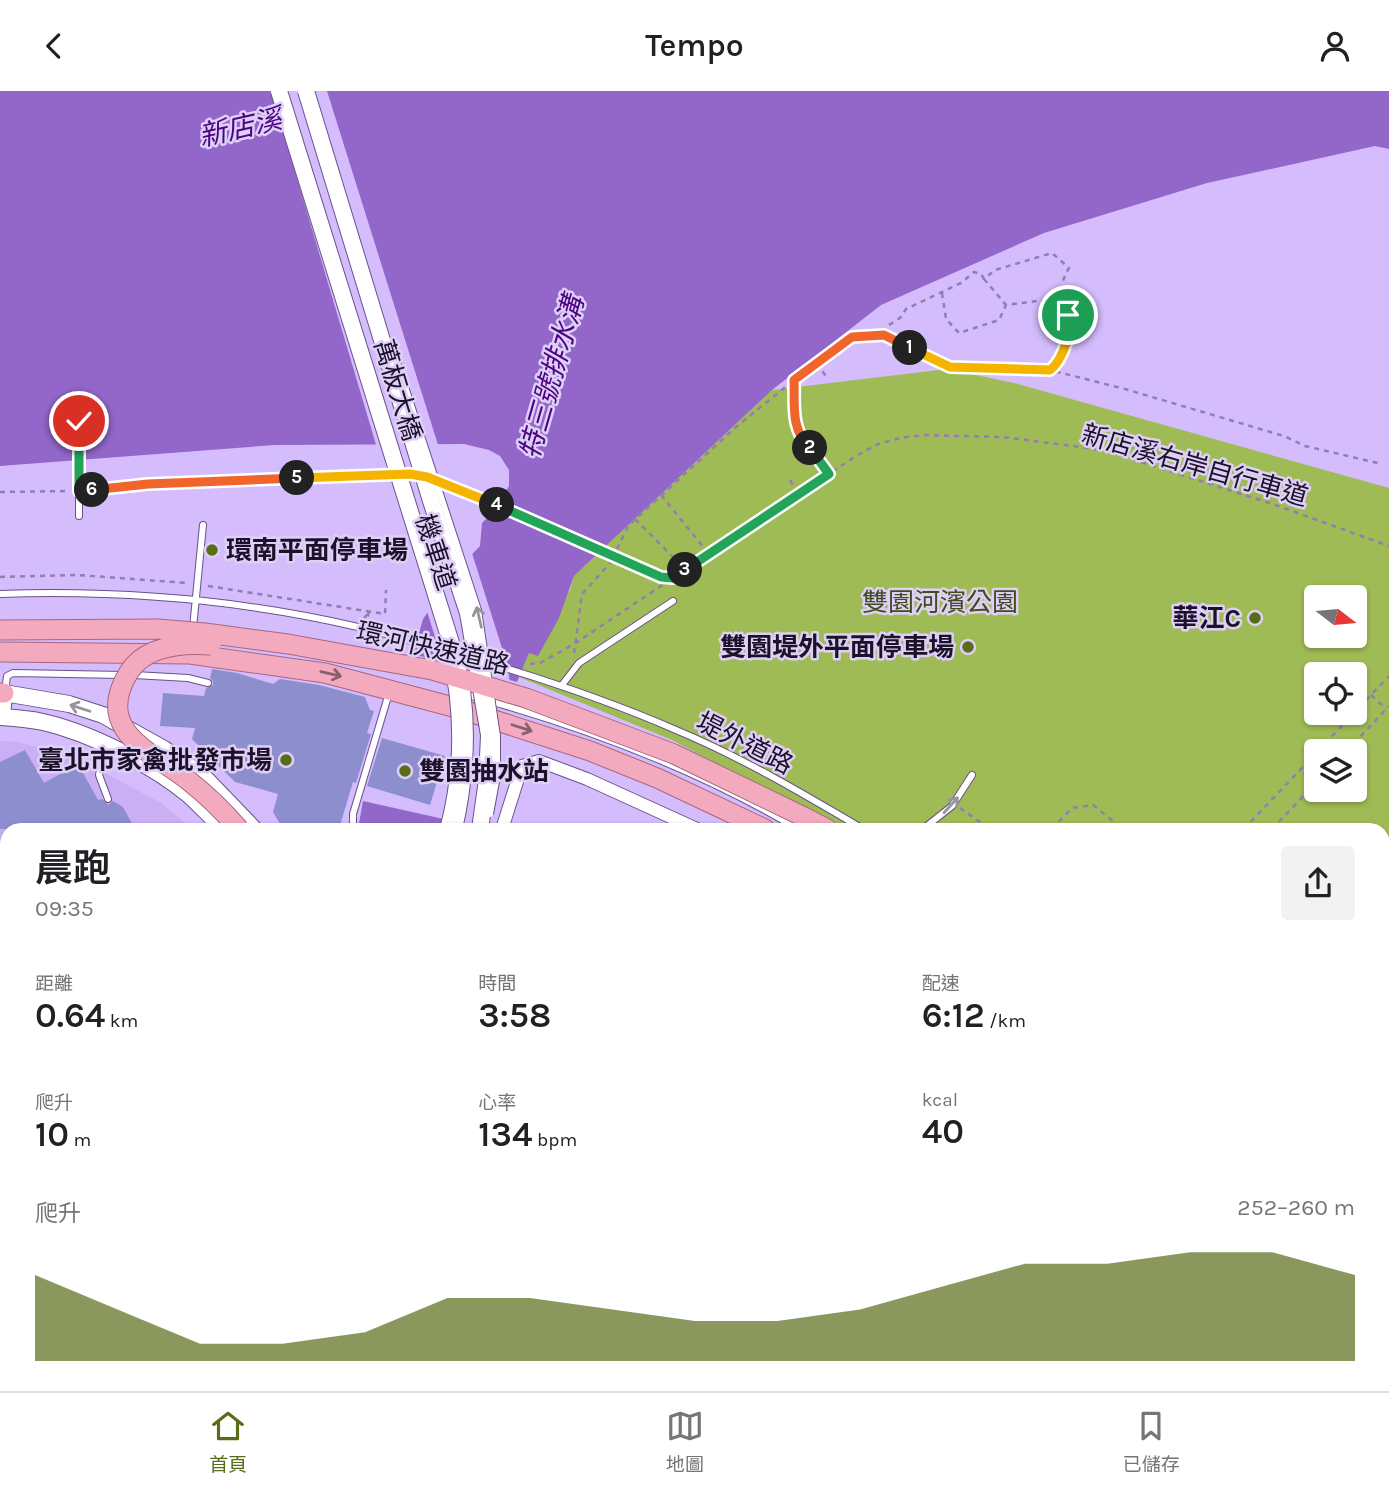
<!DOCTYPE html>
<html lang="zh-TW">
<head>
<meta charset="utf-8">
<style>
	body { margin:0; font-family:Karla,"Noto Sans TC",sans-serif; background:#f2f2f2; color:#202124; height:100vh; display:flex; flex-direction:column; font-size:26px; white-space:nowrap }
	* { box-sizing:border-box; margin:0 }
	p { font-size:23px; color:#757577 }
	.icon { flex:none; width:38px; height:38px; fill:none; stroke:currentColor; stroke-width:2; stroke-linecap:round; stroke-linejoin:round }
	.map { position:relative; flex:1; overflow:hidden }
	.drawer { position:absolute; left:0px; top:732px; width:1390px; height:569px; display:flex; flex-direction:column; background:#fff; border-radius:21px 21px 0 0; box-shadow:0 2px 5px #0004 }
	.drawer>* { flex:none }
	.needle { width:46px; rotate:106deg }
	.controls { position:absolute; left:1304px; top:494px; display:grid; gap:14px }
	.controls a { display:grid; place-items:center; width:63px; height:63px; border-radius:7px; background:#fff; box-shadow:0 2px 5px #0004; font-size:35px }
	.pin { position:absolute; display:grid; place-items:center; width:60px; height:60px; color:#fff; margin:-30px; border:4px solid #fff; border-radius:50%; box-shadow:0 2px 7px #0007 }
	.km { position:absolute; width:35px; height:35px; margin:-18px; border-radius:50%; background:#222; color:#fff; font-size:19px; line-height:35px; text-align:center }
	.round { display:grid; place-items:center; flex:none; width:74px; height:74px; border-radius:7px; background:#f2f2f2 }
	.overview { display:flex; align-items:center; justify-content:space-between; height:119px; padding:0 35px }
	h1 { font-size:38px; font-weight:600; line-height:52px }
	.figures { display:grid; grid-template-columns:repeat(3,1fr); gap:10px; height:119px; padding:7px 35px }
	.figures div { display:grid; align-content:center }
	.figures b { font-size:35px; font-weight:600 }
	.figures small { font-size:19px; font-weight:400 }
	.figures p { font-size:19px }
	.chart { height:196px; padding:14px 35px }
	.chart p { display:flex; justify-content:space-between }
	.chart svg { width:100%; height:126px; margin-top:7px; fill:#596c1a; opacity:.7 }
	header { display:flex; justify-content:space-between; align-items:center; height:91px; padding:0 35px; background:#fff; font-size:32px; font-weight:600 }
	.tabs { display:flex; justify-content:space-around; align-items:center; height:98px; border-top:2px solid #e0e0e0; background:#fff; font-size:19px; color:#757577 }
	.tabs a { display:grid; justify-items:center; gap:4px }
	.tabs .on { color:#596c1a }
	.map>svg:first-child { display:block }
	.built { fill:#caaff5 }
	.green { fill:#9fbb55; fill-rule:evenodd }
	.water { fill:#9267c9 }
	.pier { fill:#d5bcfd }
	.building { fill:#8c8ecd }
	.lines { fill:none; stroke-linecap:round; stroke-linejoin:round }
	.service-casing { stroke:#69528b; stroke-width:8 }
	.minor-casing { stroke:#69528b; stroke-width:14 }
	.tertiary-casing { stroke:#69528b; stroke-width:18 }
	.secondary-casing { stroke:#69528b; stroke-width:19 }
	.trunk-casing { stroke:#a6677f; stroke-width:21 }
	.path { stroke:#927eb0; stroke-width:2.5; stroke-dasharray:5 5; stroke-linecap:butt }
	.service { stroke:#fff; stroke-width:6 }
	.minor { stroke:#fff; stroke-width:12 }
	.tertiary { stroke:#fff; stroke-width:16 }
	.secondary { stroke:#fff; stroke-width:18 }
	.trunk { stroke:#f4aabe; stroke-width:19 }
	.service-bridge-casing { stroke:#69528b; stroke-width:8; stroke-linecap:butt }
	.tertiary-bridge-casing { stroke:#69528b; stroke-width:18; stroke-linecap:butt }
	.trunk-bridge-casing { stroke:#a6677f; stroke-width:21; stroke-linecap:butt }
	.service-bridge { stroke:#fff; stroke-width:6 }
	.tertiary-bridge { stroke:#fff; stroke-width:16 }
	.trunk-bridge { stroke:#f4aabe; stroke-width:19 }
	.oneway { stroke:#98949e }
	.oneway2 { stroke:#885e73 }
	.split-1-casing { stroke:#fff; stroke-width:14 }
	.split-2-casing { stroke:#fff; stroke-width:14 }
	.split-3-casing { stroke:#fff; stroke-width:14 }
	.split-4-casing { stroke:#fff; stroke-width:14 }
	.split-5-casing { stroke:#fff; stroke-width:14 }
	.split-6-casing { stroke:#fff; stroke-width:14 }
	.split-7-casing { stroke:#fff; stroke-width:14 }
	.split-1 { stroke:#f5b400; stroke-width:9 }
	.split-2 { stroke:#f0652b; stroke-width:9 }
	.split-3 { stroke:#22a559; stroke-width:9 }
	.split-4 { stroke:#22a559; stroke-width:9 }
	.split-5 { stroke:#f5b400; stroke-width:9 }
	.split-6 { stroke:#f0652b; stroke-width:9 }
	.split-7 { stroke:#22a559; stroke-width:9 }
	.poi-dot { fill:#596c1a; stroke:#decff6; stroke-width:2.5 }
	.labels { text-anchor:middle; stroke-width:5; stroke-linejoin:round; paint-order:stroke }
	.street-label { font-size:26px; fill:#1b1128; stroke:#decff6 }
	.poi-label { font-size:26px; font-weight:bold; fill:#1b1128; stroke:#decff6; text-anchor:end }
	.park-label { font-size:26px; fill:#404c1d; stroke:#decff6 }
	.water-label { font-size:28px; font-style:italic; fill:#4d0383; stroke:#decff6 }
</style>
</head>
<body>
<header><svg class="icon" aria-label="back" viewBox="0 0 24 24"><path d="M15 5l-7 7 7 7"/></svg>Tempo<svg class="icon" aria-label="person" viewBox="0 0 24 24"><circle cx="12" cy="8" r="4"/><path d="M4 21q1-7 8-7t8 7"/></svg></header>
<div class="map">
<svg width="1389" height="1300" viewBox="0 0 1389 1300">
	<rect width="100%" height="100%" fill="#d5bcfd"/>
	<!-- built -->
	<path class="built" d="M 0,650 L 19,651 L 83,670 L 161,712 L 193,738 L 7,738 L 7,1077 L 0,1081 Z
		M 89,1293 L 302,1293 L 294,1300 L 93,1300 Z"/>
	<!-- green -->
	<path class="green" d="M 947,278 L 1014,292 L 1389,397 L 1389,1203 L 1382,1196 L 1382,738 L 843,738 L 672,649 L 519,586 L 529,562 L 570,499 L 574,485 L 772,299 ZM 1316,506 L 1354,506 L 1354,544 L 1316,544 ZM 1316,583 L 1354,583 L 1354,621 L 1316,621 ZM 1316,660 L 1354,660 L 1354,698 L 1316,698 Z
		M 1169,1293 L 1219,1293 L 1217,1300 L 1175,1300 Z"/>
	<!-- water -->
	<path class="water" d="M 0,0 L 1389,0 L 1389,58 L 1375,55 L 1207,92 L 1044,142 L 881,214 L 772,299 L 574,485 L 559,527 L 538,565 L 529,562 L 517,591 L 413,563 L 423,528 L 458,478 L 480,455 L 482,432 L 493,421 L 509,395 L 509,379 L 500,365 L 489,359 L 464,353 L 275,354 L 0,375 Z
		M 363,710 L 448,729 L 445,738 L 358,738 Z"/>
	<!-- pier -->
	<path class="pier" d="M 271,0 L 327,0 L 439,357 L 377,357 Z
		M 471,459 L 508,576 L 510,593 L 444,575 L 426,517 L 455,476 Z"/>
	<!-- building -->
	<path class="building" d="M 212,578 L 237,582 L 273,593 L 280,588 L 319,594 L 365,606 L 370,619 L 374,620 L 367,642 L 371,643 L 356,692 L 353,691 L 339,738 L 283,738 L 273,721 L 278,703 L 235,691 L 192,648 L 195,637 L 160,635 L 163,602 L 204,605 L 206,597 L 213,594 L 213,590 L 210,587 Z
		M 382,647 L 445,665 L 430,714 L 367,695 Z
		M 25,659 L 44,692 L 78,673 L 98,709 L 102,708 L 108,714 L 113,710 L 123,716 L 135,738 L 0,738 L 0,671 Z"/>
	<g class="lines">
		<defs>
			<path id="service" d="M 79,425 L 79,330
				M 0,503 C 119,499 242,509 358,536 C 396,545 433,556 471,567 C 541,587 609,610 676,639 C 741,666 802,702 863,738
				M 193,537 L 203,434
				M 134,584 L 188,587 L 208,592
				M 562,594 L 579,572 L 673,510
				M 5,601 L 7,585 L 13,582 L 123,584
				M 468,604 C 582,635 697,678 798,738
				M 105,656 L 99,684 L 108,708
				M 353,738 L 353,723 L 389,602
				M 923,738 L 952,715 L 972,684
				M 1382,1227 L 1389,1235
				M 1041,1293 L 1045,1300
				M 1227,1300 L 1229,1293"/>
			<path id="minor" d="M 502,738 L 522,675 L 539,670 L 587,688 L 697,738
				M 0,1103 L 7,1098
				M 0,1155 L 7,1155
				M 475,1293 L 480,1300
				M 802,1293 L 811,1300
				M 951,1293 L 959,1300
				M 1159,1293 L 1165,1300
				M 1332,1293 L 1338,1300
				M 1349,1293 L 1355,1300
				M 326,1300 L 333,1293
				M 1029,1300 L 1037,1293"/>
			<path id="tertiary" d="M 0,626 C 14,627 29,628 43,631 C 91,642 151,673 189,704 C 201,715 212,727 224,738
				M 2,626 L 4,602 L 69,613 L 103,624 L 164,658 L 203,685 L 254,738
				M 0,1122 L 7,1119
				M 0,1142 L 7,1138
				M 613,1293 L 618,1300
				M 640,1293 L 644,1300"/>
			<path id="secondary" d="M 0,1194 L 7,1207
				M 54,1293 L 58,1300"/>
			<path id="trunk" d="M 0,561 L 190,563 L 325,582 L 457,617 L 590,660 L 657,687 L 765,738
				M 0,602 L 4,602
				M 804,726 L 827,738
				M 1382,1062 L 1389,1065
				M 1382,1099 L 1389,1100
				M 0,1250 L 7,1263
				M 1382,1250 L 1389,1257
				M 1382,1284 L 1389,1292
				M 24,1293 L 28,1300
				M 1362,1293 L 1368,1300"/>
		</defs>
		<!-- service casing -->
		<use href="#service" class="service-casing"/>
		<!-- minor casing -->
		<use href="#minor" class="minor-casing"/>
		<!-- tertiary casing -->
		<use href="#tertiary" class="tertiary-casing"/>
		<!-- secondary casing -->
		<use href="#secondary" class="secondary-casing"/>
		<!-- trunk casing -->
		<use href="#trunk" class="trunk-casing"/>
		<!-- path -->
		<path class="path" d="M 984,188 L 1006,214
			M 942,202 L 946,228 L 959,242 L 999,229 L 1006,214 L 1060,207
			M 885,243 L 889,234 L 900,227 L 906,218 L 961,192 L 974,181 L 981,183 L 984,188 L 995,179 L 1052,162 L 1069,177 C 1057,197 1061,210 1071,230 L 1057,273 L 1050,279
			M 817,272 L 827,287
			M 794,289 C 794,300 791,312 793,322 C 797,347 817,362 829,382
			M 790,389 L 799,403
			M 447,394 L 661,486 L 670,487
			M 89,399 L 148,393 L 383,384
			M 0,401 L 69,400
			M 661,404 L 709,463
			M 635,428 L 685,478
			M 617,458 L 628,435 L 736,336 L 794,289 L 853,246 L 884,244 L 950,276 L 1050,279 L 1125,298 L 1284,345 L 1305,355 L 1382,373
			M 0,486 L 78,484 L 187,492
			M 208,495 L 385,523 L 386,499
			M 364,528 L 369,520 L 367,528
			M 574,562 L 582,503 L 611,471
			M 530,573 L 540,572 L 574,553 L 856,365 L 878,353 L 900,347 L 924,344 L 1003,346 L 1088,357 L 1109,361 L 1270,412 L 1389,455
			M 1371,604 L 1386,618
			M 1318,660 L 1389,585
			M 1347,660 L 1389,615
			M 960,717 L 990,738
			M 1052,738 L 1072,717 L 1093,714 L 1123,738
			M 1244,738 L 1316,662
			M 1272,738 L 1316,692
			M 1382,1018 L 1389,1018
			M 1382,1177 L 1389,1184
			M 529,1293 L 540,1300
			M 407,1300 L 410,1297"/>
		<!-- service -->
		<use href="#service" class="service"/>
		<!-- minor -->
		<use href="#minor" class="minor"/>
		<!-- tertiary -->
		<use href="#tertiary" class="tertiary"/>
		<!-- secondary -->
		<use href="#secondary" class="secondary"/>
		<!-- trunk -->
		<use href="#trunk" class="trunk"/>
		<defs>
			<path id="service-bridge" d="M 392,256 L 478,519 L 497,645 L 497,685 L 490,723
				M 443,738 C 459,679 459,620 445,560"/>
			<path id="tertiary-bridge" d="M 279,0 L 451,552 C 455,567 460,583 462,599 C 468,645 464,694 454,738
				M 306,0 L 431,410 L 468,522 L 489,644 L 487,689 L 480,738"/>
			<path id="trunk-bridge" d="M 0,539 L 158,538 L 205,542 L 288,553 L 432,579 L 526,607 L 674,663 L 804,726
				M 211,554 C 182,552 146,554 129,581 C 92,640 153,661 189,690 C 207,704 224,721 239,738"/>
		</defs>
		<!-- service-bridge casing -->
		<use href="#service-bridge" class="service-bridge-casing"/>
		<!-- tertiary-bridge casing -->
		<use href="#tertiary-bridge" class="tertiary-bridge-casing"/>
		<!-- trunk-bridge casing -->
		<use href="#trunk-bridge" class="trunk-bridge-casing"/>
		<!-- service-bridge -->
		<use href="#service-bridge" class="service-bridge"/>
		<!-- tertiary-bridge -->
		<use href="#tertiary-bridge" class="tertiary-bridge"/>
		<!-- trunk-bridge -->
		<use href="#trunk-bridge" class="trunk-bridge"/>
	</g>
	<!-- one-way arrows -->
	<defs><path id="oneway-shaft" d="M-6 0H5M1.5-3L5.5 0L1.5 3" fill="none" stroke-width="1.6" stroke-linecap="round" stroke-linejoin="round" transform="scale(1.75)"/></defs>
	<g class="oneway">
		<use href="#oneway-shaft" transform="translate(479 526) rotate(-103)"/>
		<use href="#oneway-shaft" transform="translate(80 617) rotate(-162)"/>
		<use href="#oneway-shaft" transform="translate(951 714) rotate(-48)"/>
	</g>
	<g class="oneway2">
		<use href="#oneway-shaft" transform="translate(331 583) rotate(13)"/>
		<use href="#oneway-shaft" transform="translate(522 637) rotate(18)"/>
	</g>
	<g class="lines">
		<defs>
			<path id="split-1" d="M 910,257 L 950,276 L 1050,279 C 1062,270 1074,238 1068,224"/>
			<path id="split-2" d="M 810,357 C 790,338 795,313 794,289 L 852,246 L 884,244 L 910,257"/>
			<path id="split-3" d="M 685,479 L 829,383 L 810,357"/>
			<path id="split-4" d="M 497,414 L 661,486 L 673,487 L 685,479"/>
			<path id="split-5" d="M 297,387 L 410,383 L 427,386 L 497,414"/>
			<path id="split-6" d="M 92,399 L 148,393 L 297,387"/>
			<path id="split-7" d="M 79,330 L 79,400 L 92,399"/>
		</defs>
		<!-- split-1 casing -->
		<use href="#split-1" class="split-1-casing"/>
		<!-- split-2 casing -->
		<use href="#split-2" class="split-2-casing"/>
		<!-- split-3 casing -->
		<use href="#split-3" class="split-3-casing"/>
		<!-- split-4 casing -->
		<use href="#split-4" class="split-4-casing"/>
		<!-- split-5 casing -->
		<use href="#split-5" class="split-5-casing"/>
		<!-- split-6 casing -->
		<use href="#split-6" class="split-6-casing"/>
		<!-- split-7 casing -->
		<use href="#split-7" class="split-7-casing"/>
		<!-- split-1 -->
		<use href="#split-1" class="split-1"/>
		<!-- split-2 -->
		<use href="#split-2" class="split-2"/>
		<!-- split-3 -->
		<use href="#split-3" class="split-3"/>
		<!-- split-4 -->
		<use href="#split-4" class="split-4"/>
		<!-- split-5 -->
		<use href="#split-5" class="split-5"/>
		<!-- split-6 -->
		<use href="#split-6" class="split-6"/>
		<!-- split-7 -->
		<use href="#split-7" class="split-7"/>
	</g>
	<!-- markers -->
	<g class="poi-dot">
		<circle cx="212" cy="459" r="7"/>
		<circle cx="1255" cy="527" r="7"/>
		<circle cx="968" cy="556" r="7"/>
		<circle cx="286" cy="669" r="7"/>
		<circle cx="405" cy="680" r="7"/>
	</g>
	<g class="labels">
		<!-- street labels -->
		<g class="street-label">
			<text transform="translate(398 299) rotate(73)" y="9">萬板大橋</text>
			<text transform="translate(1195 374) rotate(16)" y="9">新店溪右岸自行車道</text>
			<text transform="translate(436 461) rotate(72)" y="9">機車道</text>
			<text transform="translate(433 557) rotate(13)" y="9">環河快速道路</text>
			<text transform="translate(745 652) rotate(27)" y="9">堤外道路</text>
		</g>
		<!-- poi labels -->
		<g class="poi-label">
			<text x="226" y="468" text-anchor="start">環南平面停車場</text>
			<text x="1241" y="536">華江C</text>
			<text x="954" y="565">雙園堤外平面停車場</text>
			<text x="272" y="678">臺北市家禽批發市場</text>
			<text x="419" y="689" text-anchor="start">雙園抽水站</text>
		</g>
		<!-- park labels -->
		<g class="park-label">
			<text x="940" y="520">雙園河濱公園</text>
		</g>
		<!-- water labels -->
		<g class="water-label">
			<text transform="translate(240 36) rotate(-13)" y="10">新店溪</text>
			<text transform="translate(551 286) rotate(-74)" y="10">特三號排水溝</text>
		</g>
	</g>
</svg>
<div class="controls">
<a><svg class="needle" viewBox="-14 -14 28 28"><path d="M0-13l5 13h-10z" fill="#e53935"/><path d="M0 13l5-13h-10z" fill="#757577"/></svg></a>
<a><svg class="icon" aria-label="locate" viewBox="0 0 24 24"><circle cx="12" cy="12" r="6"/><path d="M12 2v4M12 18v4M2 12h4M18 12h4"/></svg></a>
<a><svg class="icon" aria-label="layers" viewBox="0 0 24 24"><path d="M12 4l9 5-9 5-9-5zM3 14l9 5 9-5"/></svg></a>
</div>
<div class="pin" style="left:1068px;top:224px;background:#1e9e55"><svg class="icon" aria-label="arrive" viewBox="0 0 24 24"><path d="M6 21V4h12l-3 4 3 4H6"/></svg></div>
<div class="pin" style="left:79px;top:330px;background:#d93025"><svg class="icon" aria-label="check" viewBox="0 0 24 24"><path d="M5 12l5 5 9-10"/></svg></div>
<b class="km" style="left:910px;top:257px">1</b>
<b class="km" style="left:810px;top:357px">2</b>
<b class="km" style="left:685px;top:479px">3</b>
<b class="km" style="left:497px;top:414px">4</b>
<b class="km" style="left:297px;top:387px">5</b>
<b class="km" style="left:92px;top:399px">6</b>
<section class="drawer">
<div class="overview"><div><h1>晨跑</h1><p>09:35</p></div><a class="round"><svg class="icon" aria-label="share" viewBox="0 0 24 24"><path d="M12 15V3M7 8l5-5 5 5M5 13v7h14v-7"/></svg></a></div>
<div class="figures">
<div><p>距離</p><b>0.64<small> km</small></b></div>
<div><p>時間</p><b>3:58</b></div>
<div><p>配速</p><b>6:12<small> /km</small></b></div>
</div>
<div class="figures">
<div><p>爬升</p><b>10<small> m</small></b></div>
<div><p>心率</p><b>134<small> bpm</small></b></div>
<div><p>kcal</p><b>40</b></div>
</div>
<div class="chart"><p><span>爬升</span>252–260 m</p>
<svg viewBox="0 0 160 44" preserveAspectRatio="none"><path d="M0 44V14L10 26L20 38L30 38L40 34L50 22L60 22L70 26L80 30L90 30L100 26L110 18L120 10L130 10L140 6L150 6L160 14V44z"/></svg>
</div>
</section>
</div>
<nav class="tabs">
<a class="on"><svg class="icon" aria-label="home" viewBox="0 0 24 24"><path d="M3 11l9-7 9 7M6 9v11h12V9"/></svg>首頁</a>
<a><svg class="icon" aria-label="map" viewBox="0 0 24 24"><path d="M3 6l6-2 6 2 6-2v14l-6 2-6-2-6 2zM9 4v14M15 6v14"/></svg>地圖</a>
<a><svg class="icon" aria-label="saved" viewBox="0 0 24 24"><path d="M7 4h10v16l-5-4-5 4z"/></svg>已儲存</a>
</nav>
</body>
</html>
